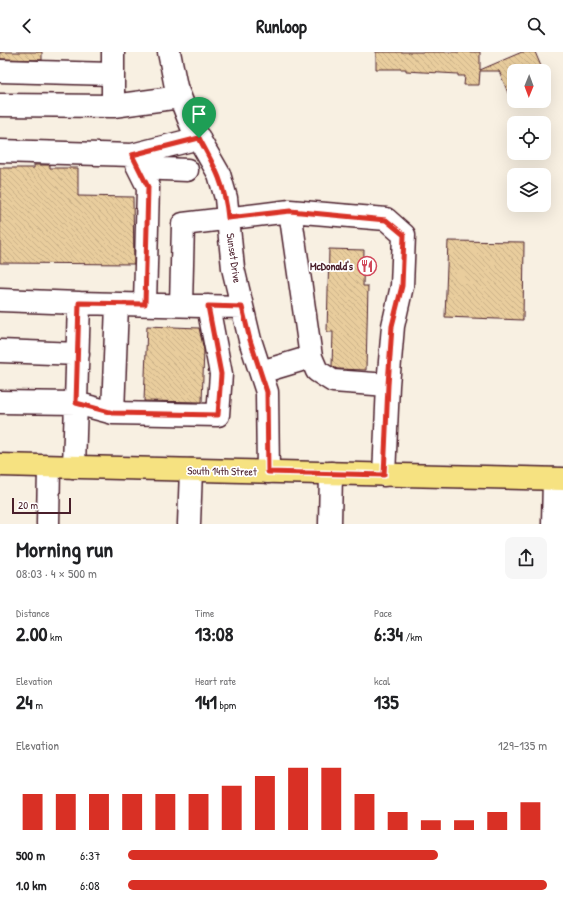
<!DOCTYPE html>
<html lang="en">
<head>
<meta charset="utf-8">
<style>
	body { margin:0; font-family:"Patrick Hand",sans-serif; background:#f6f6f6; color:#202124; height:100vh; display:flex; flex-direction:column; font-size:15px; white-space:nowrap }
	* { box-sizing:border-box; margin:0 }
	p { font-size:13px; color:#757577 }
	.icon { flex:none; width:22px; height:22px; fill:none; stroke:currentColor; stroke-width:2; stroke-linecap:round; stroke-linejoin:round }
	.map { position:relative; height:472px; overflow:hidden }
	.details { display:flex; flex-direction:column; background:#fff; flex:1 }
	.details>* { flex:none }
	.needle { width:26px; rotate:181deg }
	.controls { position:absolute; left:507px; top:12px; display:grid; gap:8px }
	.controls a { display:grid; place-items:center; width:44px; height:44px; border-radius:8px; background:#fff; box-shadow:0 4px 16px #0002; font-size:20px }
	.scale { position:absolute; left:12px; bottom:10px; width:59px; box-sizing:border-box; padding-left:4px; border:2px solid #4a1f2b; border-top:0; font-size:11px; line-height:14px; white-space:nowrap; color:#4a1f2b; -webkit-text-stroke:3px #fff; paint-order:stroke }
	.pin { position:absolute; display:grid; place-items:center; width:34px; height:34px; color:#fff; margin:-41px -17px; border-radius:50% 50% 50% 0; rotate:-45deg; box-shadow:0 0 4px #0007 }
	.pin .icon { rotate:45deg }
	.round { display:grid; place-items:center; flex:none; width:42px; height:42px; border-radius:8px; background:#f6f6f6 }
	.head { display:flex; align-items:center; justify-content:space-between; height:68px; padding:0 16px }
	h1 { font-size:22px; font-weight:700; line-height:30px }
	.stats { display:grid; grid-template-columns:repeat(3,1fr); gap:6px; height:68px; padding:4px 16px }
	.stats div { display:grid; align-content:center }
	.stats b { font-size:20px; font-weight:700 }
	.stats small { font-size:11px; font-weight:400 }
	.stats p { font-size:11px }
	.chart { height:112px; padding:8px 16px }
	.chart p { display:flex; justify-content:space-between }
	.chart svg { width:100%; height:72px; margin-top:4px; stroke:#d93025; stroke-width:6 }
	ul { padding:0 16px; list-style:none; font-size:13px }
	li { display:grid; grid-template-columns:64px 48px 1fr; align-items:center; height:30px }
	li i { height:10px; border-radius:5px; background:#d93025 }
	header { display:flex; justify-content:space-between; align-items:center; height:52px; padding:0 16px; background:#fff; font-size:18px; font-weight:700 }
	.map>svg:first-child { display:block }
	.building { fill:url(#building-back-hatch); stroke:#4a1f2b }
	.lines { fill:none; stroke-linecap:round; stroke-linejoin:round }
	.minor-casing { stroke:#4a1f2b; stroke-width:25 }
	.major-casing { stroke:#4a1f2b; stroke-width:25 }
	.minor { stroke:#fff; stroke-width:22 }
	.major { stroke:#f6e281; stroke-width:22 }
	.route-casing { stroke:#fff; stroke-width:8 }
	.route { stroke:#d93025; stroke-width:5 }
	.labels { text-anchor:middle; stroke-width:3.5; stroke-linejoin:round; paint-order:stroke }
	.street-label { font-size:11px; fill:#4a1f2b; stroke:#fff }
	.poi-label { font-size:11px; font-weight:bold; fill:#4a1f2b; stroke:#fff; text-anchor:end }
</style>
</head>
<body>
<header><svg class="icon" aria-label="back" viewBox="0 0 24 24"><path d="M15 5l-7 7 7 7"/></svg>Runloop<svg class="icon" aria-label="search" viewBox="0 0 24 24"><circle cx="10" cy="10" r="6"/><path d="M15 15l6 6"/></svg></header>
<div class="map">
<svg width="563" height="472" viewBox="0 0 563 472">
	<defs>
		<pattern id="building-back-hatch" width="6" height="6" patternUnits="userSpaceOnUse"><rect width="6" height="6" fill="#e9cd9d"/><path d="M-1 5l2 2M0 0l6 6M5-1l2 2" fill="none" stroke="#c9b087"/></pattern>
	</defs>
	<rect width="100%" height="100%" fill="#f8f0e2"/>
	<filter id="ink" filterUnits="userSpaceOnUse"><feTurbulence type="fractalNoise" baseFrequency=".025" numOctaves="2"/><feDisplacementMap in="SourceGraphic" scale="8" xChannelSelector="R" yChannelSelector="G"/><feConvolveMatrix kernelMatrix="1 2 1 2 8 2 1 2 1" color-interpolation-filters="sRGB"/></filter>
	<g filter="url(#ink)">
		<!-- building -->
		<path class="building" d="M 0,0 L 42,0 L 42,8 L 0,7 Z
			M 376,0 L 480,0 L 480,18 L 522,0 L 535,0 L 543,19 L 514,19 L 513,53 L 499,19 L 480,19 L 479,33 L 464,33 L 465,24 L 458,24 L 458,22 L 406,19 L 406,17 L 376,17 Z
			M 34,113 L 50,113 L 50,116 L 78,116 L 78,144 L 133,145 L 134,212 L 0,211 L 0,116 L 34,116 Z
			M 448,189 L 524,190 L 523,268 L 445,265 Z
			M 329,197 L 364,198 L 363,234 L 368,234 L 366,318 L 337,317 L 332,314 L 333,280 L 327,280 Z
			M 147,274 L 199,276 L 204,298 L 202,350 L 144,349 Z"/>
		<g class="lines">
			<defs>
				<path id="minor" d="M 113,0 L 113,54
					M 169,0 L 176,35 L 192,75 L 219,122 L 226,146 L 233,216 L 250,288 L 267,340 L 268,420
					M 0,19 L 112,22
					M 0,53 L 113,54 L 180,45
					M 0,99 L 132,103 L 199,86
					M 132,103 L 148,135 L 145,252
					M 140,116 L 187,118
					M 290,159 L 311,305
					M 0,248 L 79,251 L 74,415
					M 79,251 L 242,255
					M 181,253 L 183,172 L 290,159 L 386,167 L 404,183 L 402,234 L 393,274 L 388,333 L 384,423
					M 0,299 L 78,302
					M 261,320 L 311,305 L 317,319 L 333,329 L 388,333
					M 0,350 L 76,351 L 113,361 L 218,363 L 221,322 L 208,254
					M 113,361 L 117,252
					M 48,472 L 49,415
					M 189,472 L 191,418
					M 330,472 L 331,421
					M 553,472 L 554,427"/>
				<path id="major" d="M 0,413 L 563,427"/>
			</defs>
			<!-- minor casing -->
			<use href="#minor" class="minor-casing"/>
			<!-- major casing -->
			<use href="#major" class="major-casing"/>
			<!-- minor -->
			<use href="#minor" class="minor"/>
			<!-- major -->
			<use href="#major" class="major"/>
		</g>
	</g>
	<g class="lines" filter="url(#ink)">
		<defs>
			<path id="route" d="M 199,86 C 215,115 225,132 228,166 L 290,159 L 386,168 L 404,183 L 402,234 L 392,274 L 388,333 L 384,423 L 268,420 L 267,340 L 250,288 L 242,255 L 208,254 L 221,322 L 218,363 L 113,361 L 76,351 L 79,251 L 145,252 L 148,135 L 132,103 Z"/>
		</defs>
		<!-- route casing -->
		<use href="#route" class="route-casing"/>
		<!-- route -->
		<use href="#route" class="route"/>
	</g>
	<!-- icons -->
	<defs>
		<symbol id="restaurant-ring" viewBox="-11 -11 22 22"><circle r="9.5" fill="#fff" stroke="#d1495b" stroke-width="1.5"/><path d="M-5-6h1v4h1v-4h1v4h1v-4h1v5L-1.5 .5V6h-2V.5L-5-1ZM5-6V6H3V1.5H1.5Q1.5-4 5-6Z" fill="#d1495b"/></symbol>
	</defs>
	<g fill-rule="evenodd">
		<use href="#restaurant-ring" x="356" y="203" width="22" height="22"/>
	</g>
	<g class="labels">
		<!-- street labels -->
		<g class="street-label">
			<text transform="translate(234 206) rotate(82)" y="4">Sunset Drive</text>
			<text transform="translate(222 419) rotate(1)" y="4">South 14th Street</text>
		</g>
		<!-- poi labels -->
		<g class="poi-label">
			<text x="353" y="218">McDonald's</text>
		</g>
	</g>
</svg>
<div class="controls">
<a><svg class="needle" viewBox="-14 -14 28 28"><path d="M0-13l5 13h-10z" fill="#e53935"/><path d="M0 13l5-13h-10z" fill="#757577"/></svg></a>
<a><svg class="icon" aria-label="locate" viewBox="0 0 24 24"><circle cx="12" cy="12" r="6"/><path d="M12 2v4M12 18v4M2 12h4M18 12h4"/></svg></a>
<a><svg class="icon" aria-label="layers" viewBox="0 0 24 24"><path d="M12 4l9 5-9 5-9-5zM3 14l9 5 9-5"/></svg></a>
</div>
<div class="scale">20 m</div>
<div class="pin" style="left:199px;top:86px;background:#1e9e55"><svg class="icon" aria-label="arrive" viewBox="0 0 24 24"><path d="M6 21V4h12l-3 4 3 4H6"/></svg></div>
</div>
<section class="details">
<div class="head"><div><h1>Morning run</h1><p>08:03 · 4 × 500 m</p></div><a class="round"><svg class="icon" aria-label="share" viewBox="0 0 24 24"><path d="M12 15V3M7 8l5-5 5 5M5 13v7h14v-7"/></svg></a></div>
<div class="stats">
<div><p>Distance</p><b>2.00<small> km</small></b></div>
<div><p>Time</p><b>13:08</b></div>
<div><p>Pace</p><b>6:34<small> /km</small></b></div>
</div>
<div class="stats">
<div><p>Elevation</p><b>24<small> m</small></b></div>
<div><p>Heart rate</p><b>141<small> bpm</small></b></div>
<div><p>kcal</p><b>135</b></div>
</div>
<div class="chart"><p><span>Elevation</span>129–135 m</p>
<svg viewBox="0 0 160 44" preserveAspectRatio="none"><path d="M5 44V22M15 44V22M25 44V22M35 44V22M45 44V22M55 44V22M65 44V17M75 44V11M85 44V6M95 44V6M105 44V22M115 44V33M125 44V38M135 44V38M145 44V33M155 44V27"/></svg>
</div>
<ul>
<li><b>500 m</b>6:37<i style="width:74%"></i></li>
<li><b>1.0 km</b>6:08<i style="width:100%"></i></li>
</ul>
</section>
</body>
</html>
